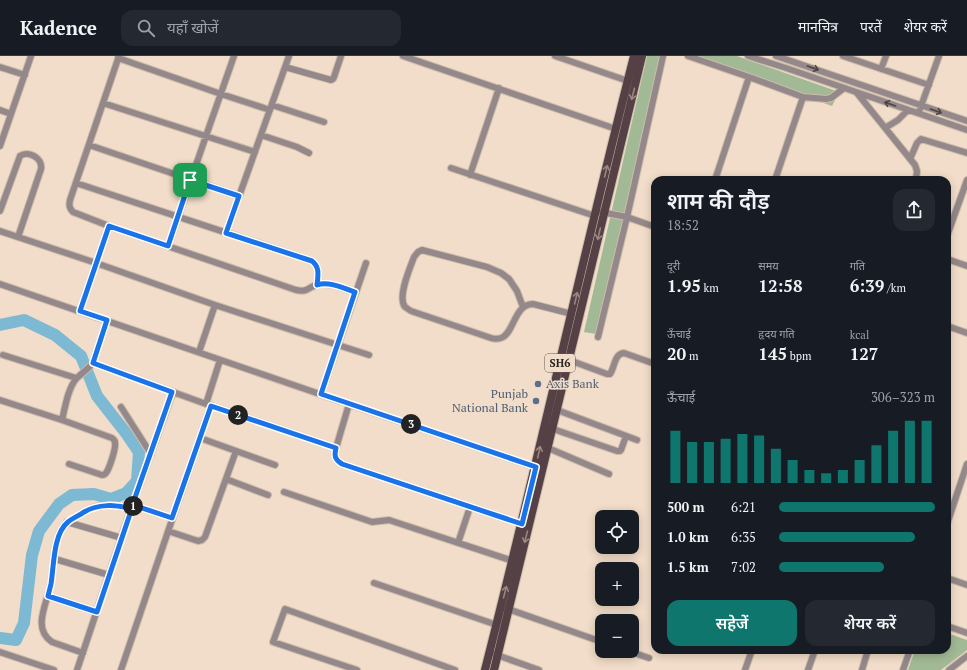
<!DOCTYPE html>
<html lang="hi">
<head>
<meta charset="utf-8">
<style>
	body { margin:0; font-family:"PT Serif","Noto Sans Devanagari",serif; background:#242831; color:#f1f3f6; height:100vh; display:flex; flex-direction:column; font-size:15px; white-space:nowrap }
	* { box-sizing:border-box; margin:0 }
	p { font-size:13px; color:#9ea1a6 }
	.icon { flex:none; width:22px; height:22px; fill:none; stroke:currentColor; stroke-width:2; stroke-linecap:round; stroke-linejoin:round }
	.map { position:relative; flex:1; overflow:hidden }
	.side { position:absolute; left:651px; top:120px; width:300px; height:478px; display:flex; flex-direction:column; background:#171b24; border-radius:12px; box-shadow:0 2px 10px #0003 }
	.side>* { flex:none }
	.fabs { position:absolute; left:595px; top:454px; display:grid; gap:8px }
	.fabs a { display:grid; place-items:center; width:44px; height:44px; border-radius:8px; background:#171b24; box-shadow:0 2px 10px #0003; font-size:20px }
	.pin { position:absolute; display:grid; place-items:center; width:34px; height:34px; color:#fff; margin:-17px; border-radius:8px; box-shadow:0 2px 6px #0006 }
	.km { position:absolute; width:20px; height:20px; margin:-10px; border-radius:50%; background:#222; color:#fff; font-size:11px; line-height:20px; text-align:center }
	.round { display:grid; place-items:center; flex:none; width:42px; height:42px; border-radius:12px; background:#242831 }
	.summary { display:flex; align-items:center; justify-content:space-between; height:68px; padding:0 16px }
	h1 { font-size:22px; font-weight:600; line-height:30px }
	.figures { display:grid; grid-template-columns:repeat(3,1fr); gap:6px; height:68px; padding:4px 16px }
	.figures div { display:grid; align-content:center }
	.figures b { font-size:17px; font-weight:600 }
	.figures small { font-size:11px; font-weight:400 }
	.figures p { font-size:11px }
	.chart { height:112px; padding:8px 16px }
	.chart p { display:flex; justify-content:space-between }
	.chart svg { width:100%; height:72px; margin-top:4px; stroke:#0f766e; stroke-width:6 }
	.action { display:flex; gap:8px; margin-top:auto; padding:8px 16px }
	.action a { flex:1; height:46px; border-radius:12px; background:#0f766e; color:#fff; font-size:16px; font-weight:600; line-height:46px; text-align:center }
	.action a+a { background:#242831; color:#f1f3f6 }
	ul { padding:0 16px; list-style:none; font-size:13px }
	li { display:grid; grid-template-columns:64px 48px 1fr; align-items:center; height:30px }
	li i { height:10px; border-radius:5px; background:#0f766e }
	header { display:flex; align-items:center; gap:24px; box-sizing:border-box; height:56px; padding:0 20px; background:#171b24; border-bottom:1px solid #363941 }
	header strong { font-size:19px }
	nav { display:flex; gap:22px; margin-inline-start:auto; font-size:14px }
	.search { width:280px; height:36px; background:#242831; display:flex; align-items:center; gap:10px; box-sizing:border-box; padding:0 14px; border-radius:12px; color:#9ea1a6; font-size:15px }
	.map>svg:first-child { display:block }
	.green { fill:#a2b995 }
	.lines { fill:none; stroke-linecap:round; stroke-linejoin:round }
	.river { stroke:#7db9d2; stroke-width:12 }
	.minor-casing { stroke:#cdbcaa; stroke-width:8 }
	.major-casing { stroke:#cdbcaa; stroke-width:10 }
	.minor { stroke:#94888a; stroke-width:6 }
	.major { stroke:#554045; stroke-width:8 }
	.oneway { stroke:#4f4642 }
	.oneway2 { stroke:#9b8780 }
	.route-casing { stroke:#fff; stroke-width:8 }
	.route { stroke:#1a73e8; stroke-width:5 }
	.service-dot { fill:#5c6f8a; stroke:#f1ddc9; stroke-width:1.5 }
	.labels { text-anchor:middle; stroke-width:3; stroke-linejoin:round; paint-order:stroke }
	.shield { fill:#f1ddc9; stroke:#665b50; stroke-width:1 }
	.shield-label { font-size:11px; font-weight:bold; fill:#2a231c }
	.service-label { font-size:12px; fill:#4e5e75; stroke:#f1ddc9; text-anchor:start }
</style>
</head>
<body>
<header>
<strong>Kadence</strong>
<div class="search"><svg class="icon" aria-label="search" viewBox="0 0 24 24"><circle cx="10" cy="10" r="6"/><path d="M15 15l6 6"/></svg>यहाँ खोजें</div>
<nav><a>मानचित्र</a><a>परतें</a><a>शेयर करें</a></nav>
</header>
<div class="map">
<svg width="967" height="614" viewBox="0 0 967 614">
	<rect width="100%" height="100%" fill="#f1ddc9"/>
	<!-- green -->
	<path class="green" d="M 647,0 L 662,0 L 596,278 L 584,276 Z
		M 692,0 L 737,0 L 839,36 L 832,50 Z
		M 947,577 L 967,584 L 967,594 L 941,614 L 908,614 L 915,594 L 947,594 Z"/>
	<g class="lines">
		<!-- river -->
		<path class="river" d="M 0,269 L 24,264 L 55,279 L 81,300 L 97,340 L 126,377 L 139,396 L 137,425 L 126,437 L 111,443 L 94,438 L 72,439 L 59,448 L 39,475 L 32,499 L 24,567 L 16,584 L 0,582"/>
		<defs>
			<path id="minor" d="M 403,0 L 616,73
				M 555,0 L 628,25
				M 688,0 L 749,21 L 803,41 L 826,43 L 831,42 L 844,32
				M 748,0 L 786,12 L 967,74
				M 776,0 L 967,65
				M 843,0 L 929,29
				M 118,2 L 221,38 L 270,54
				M 0,11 L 25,19
				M 285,11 L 331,24 L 333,23 L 334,21 L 341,0
				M 881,13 L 886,0
				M 857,37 L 915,109 L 917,115 L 916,124
				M 103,47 L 255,96
				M 272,49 L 324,66
				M 920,53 L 939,0
				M 0,54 L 11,58
				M 885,72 L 898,64 L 908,54
				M 261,79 L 297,91 L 309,97
				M 89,89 L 239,140
				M 0,90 L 31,0
				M 910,103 L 917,87 L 921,83 L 967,97
				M 451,112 L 595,160
				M 470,119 L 499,32
				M 715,124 L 749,21
				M 775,124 L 803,41
				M 76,127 L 312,205 C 320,211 318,220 317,229
				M 0,155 L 20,100 C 28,94 43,102 41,113 L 18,181
				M 601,156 L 627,161 L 655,171
				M 109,170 L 73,156 C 69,152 69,149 70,144 L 119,0
				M 0,175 L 96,207 L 215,249 L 338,289 L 321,338
				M 226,177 L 289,0
				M 947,180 L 967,124
				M 168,190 L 206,80 L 234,0
				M 947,203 L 967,210
				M 366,207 L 338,289 L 369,299
				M 0,228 L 337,344 L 535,411
				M 523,251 L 517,235 L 509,223 L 501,217 L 487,211 L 422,194 L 418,196 L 414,201 C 410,212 397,241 405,251 C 406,251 410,255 411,255 L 491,282 C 494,283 498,283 501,282 C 514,278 514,248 533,248 L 572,258
				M 80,255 L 109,170 L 296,234 C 310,237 309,229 320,228 C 330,226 346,233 355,236
				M 947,270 L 967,277
				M 598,281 L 627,161 L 663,0
				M 199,296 L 215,249
				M 3,299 L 76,322
				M 569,304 L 607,318 L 610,318 C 615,311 614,298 624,297 L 655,308
				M 93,307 L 206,348 L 336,392 L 349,348
				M 0,344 L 62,364
				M 206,348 L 220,304
				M 121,351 L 151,398
				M 557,354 L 637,384
				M 553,373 L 617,395 L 620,395 L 621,394 L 626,380
				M 200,382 L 275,409
				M 336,392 C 334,400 335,404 342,408 L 522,468
				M 548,392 L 609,418
				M 69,408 L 102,419 C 103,419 104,419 105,418 C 109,415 116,392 115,387 C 115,384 114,384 112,382 L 62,364 C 65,352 68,331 77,322 C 82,317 88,313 93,307 L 107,264
				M 226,423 L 268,439
				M 284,436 L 372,466 L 389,464 L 513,505
				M 133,449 L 172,462
				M 67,466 L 122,482
				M 947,468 L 967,408
				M 168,475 L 198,485 L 202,484 L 205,481 L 236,395
				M 458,487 L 470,451
				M 55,503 L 109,519
				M 947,522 L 967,529
				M 374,527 L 497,569
				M 48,540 L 97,556
				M 505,552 L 602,586
				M 947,570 L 967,577
				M 628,595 L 649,602
				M 0,596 L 54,614
				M 83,597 L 52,586 C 31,572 48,546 51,527 C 54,509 53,488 62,473 C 65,467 71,464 76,461 C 82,457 88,453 95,451 C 107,448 120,449 131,453
				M 494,598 L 539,614
				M 77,614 L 131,453 L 173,336
				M 121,614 L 211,349
				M 357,614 L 273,586 L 285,553 L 455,614
				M 745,614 L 752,594
				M 808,614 L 815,594
				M 862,614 L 868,594
				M 903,614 L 910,594
				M 949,614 L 967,600"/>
			<path id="major" d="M 485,614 C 537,410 582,204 634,0
				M 494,614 L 642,0"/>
		</defs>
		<!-- minor casing -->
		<use href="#minor" class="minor-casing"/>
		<!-- major casing -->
		<use href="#major" class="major-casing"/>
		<!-- minor -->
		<use href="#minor" class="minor"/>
		<!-- major -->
		<use href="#major" class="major"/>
	</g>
	<!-- one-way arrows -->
	<defs><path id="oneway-shaft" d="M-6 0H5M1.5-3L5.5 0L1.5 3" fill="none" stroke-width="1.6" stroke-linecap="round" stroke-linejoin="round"/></defs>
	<g class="oneway">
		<use href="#oneway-shaft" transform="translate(813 12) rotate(19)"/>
		<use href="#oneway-shaft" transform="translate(890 48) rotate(-161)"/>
		<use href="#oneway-shaft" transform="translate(936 55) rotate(19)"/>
	</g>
	<g class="oneway2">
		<use href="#oneway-shaft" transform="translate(633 38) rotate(104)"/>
		<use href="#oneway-shaft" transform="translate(606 115) rotate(-77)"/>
		<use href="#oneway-shaft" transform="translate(599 178) rotate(103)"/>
		<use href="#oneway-shaft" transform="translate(576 242) rotate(-77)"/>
		<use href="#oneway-shaft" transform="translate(539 396) rotate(-77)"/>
		<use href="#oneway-shaft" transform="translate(526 481) rotate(104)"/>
		<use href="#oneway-shaft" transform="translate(505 536) rotate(-76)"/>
	</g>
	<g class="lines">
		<defs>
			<path id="route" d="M 190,124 L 168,190 L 109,170 L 80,255 L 107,264 L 93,307 L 172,336 L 131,453 C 116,448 98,448 84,456 C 79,460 72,462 68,466 C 53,478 54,510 51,528 C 50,532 49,536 48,540 L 97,556 L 133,449 L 172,462 L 211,350 L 336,392 C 334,400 335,404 342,408 L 522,468 L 536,411 L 321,338 L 355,236 C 343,232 329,225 317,229 C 318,220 320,211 312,205 L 226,177 L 239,140 L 190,124"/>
		</defs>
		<!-- route casing -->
		<use href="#route" class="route-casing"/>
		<!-- route -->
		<use href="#route" class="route"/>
	</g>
	<!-- markers -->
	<g class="service-dot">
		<circle cx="538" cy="328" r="4"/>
		<circle cx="536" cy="345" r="4"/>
	</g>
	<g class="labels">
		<!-- shield labels -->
		<rect class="shield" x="545" y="298" width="30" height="18" rx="3"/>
		<g class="shield-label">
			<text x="560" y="311">SH6</text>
		</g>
		<!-- service labels -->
		<g class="service-label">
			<text x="546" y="332">Axis Bank</text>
			<text x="528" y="342" text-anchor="end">Punjab<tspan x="528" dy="14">National Bank</tspan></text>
		</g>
	</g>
</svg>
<div class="fabs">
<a><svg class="icon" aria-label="locate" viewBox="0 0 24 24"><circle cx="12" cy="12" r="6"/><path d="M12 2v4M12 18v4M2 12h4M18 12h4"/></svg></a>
<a>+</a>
<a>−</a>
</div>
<div class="pin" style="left:190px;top:124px;background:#1e9e55"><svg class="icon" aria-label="arrive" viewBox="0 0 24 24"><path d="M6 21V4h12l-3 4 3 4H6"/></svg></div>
<b class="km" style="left:133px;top:450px">1</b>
<b class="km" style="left:238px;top:359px">2</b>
<b class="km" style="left:411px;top:368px">3</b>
<section class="side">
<div class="summary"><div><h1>शाम की दौड़</h1><p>18:52</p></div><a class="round"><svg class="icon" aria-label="share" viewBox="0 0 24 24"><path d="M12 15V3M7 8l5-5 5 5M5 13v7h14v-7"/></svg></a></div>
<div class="figures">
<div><p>दूरी</p><b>1.95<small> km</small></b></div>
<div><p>समय</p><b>12:58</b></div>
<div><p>गति</p><b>6:39<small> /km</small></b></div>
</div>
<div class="figures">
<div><p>ऊँचाई</p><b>20<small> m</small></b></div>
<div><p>हृदय गति</p><b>145<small> bpm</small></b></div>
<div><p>kcal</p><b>127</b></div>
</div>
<div class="chart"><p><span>ऊँचाई</span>306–323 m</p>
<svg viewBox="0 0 160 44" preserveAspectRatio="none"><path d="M5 44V12M15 44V19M25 44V19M35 44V17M45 44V14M55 44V15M65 44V23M75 44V30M85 44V36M95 44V38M105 44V36M115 44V30M125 44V21M135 44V12M145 44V6M155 44V6"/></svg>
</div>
<ul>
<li><b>500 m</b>6:21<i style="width:100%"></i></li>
<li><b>1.0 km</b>6:35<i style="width:87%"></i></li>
<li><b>1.5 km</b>7:02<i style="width:67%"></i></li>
</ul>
<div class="action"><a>सहेजें</a><a>शेयर करें</a></div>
</section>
</div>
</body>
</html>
